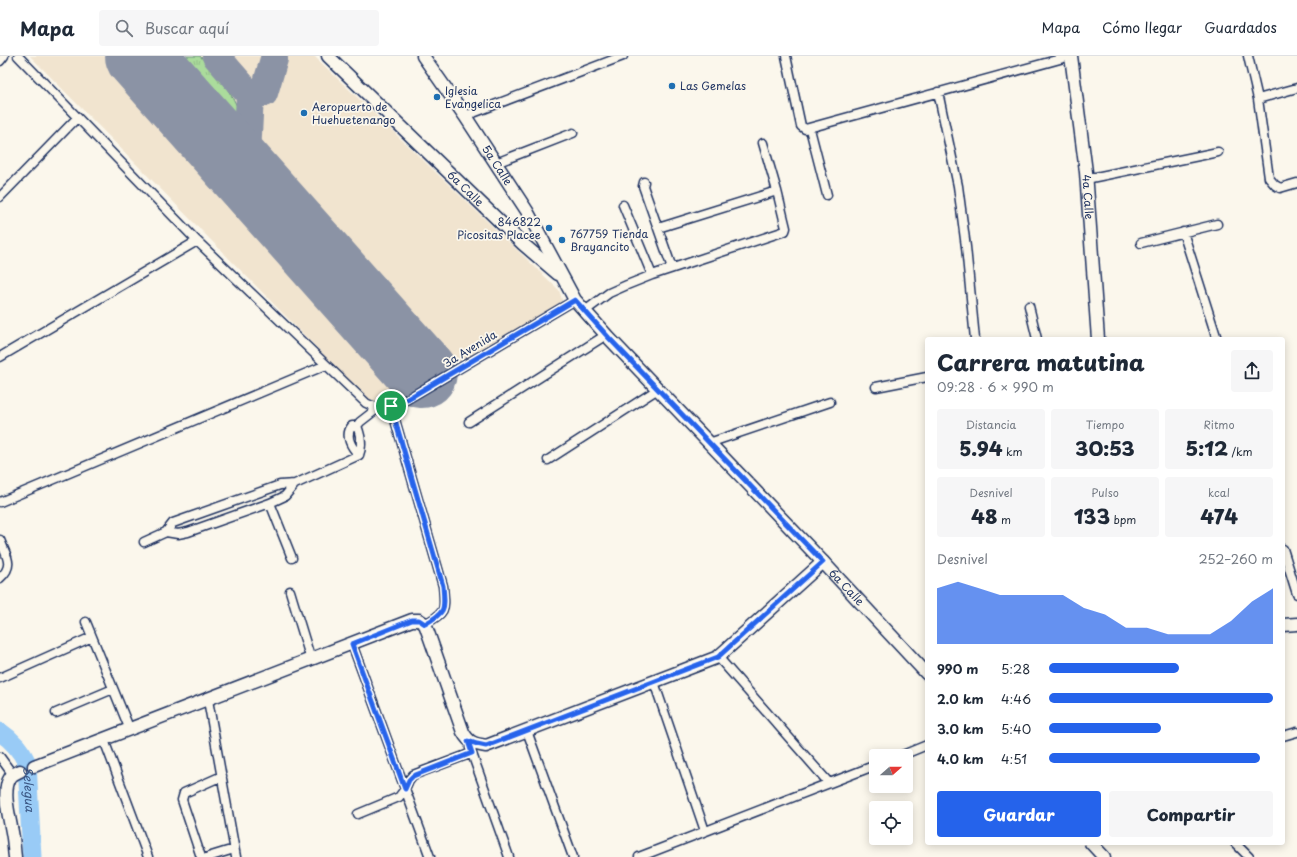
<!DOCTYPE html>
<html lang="es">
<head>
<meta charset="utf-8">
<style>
	body { margin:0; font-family:"Playpen Sans",sans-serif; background:#f6f6f7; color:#1f2937; height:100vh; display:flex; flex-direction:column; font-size:15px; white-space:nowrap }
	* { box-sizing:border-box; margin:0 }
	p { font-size:13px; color:#747a83 }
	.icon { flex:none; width:22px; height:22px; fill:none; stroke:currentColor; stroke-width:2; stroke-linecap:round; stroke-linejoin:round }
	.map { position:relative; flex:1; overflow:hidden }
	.details { position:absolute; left:925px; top:281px; width:360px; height:508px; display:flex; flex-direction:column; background:#fff; border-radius:4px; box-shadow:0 2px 10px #0003 }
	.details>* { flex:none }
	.needle { width:26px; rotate:69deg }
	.buttons { position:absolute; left:869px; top:693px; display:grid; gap:8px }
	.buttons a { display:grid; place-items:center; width:44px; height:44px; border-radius:4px; background:#fff; box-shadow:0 2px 10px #0003; font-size:20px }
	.pin { position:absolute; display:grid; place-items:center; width:34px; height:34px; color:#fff; margin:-17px; border:2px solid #fff; border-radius:50%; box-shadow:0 1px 4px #0007 }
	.round { display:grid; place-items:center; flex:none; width:42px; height:42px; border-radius:4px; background:#f6f6f7 }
	.summary { display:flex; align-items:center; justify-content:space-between; height:68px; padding:0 12px }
	h1 { font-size:22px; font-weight:800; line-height:30px }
	.stats { display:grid; grid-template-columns:repeat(3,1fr); gap:6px; height:68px; padding:4px 12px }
	.stats div { display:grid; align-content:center; border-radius:4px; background:#f6f6f7; text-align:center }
	.stats b { font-size:20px; font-weight:800 }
	.stats small { font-size:11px; font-weight:400 }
	.stats p { font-size:11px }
	.chart { height:112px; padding:8px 12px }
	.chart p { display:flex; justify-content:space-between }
	.chart svg { width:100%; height:72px; margin-top:4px; fill:#2563eb; opacity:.7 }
	.primary-button { display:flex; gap:8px; margin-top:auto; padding:8px 12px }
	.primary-button a { flex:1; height:46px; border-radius:4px; background:#2563eb; color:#fff; font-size:16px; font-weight:800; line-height:46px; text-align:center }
	.primary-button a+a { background:#f6f6f7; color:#1f2937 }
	ul { padding:0 12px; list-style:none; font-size:13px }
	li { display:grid; grid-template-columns:64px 48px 1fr; align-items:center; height:30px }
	li i { height:10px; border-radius:5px; background:#2563eb }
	header { display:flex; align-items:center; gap:24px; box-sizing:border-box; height:56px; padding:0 20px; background:#fff; border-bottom:1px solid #e0e1e3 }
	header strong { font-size:19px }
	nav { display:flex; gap:22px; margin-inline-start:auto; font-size:14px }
	.search { width:280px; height:36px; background:#f6f6f7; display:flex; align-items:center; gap:10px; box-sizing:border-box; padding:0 14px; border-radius:4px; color:#747a83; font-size:15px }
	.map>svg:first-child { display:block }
	.built { fill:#f1e4cf }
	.grass { fill:url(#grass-tufts); stroke:#63867d }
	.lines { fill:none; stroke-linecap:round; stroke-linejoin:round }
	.river { stroke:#99cbf6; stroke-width:19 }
	.taxiway { stroke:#8b93a5; stroke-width:28 }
	.runway { stroke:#8b93a5; stroke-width:70 }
	.street-casing { stroke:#1b2f5e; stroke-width:11 }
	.secondary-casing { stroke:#1b2f5e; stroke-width:15 }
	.street { stroke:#fbf7ec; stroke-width:8 }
	.secondary { stroke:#fbf7ec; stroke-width:12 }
	.route-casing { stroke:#fff; stroke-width:8 }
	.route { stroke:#2563eb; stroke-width:5 }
	.poi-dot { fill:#1f6fb2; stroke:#fbf7ec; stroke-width:1.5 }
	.labels { text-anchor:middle; stroke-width:3.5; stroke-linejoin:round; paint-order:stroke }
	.poi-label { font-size:11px; fill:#1b2f5e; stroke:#fbf7ec; text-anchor:start }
	.street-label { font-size:11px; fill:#1b2f5e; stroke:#fbf7ec }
	.water-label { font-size:12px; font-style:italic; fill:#3a5684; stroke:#fbf7ec }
</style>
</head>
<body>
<header>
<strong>Mapa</strong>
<div class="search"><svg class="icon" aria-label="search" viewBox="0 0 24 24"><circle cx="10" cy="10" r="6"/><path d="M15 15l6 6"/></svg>Buscar aquí</div>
<nav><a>Mapa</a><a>Cómo llegar</a><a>Guardados</a></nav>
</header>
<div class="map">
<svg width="1297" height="801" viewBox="0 0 1297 801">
	<defs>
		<pattern id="grass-tufts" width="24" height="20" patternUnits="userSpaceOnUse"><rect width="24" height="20" fill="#abdc9c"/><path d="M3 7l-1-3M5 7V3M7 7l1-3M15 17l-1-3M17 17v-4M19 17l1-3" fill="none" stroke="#93bd89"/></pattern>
	</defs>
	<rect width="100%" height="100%" fill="#fbf7ec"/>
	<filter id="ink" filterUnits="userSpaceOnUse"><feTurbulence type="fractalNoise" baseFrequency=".025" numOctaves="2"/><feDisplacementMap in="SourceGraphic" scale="8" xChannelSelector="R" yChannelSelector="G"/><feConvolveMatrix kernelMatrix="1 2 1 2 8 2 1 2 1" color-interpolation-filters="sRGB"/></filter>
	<g filter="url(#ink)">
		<!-- built -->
		<path class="built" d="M 30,0 L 314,0 L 559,234 L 563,247 L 389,347 L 372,348 Z"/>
		<!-- grass -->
		<path class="grass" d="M 158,0 L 200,0 C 212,14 242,45 239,64 C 238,70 235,76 234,82 L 229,83 Z"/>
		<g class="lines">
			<!-- river -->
			<path class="river" id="s1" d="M 0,676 C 12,684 21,694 27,707 L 32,801"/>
			<!-- taxiway -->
			<path class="taxiway" d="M 216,0 L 250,39 L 246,119
				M 250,39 L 264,37 L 274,3"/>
			<!-- runway -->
			<path class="runway" d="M 140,0 L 422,317"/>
			<defs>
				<path id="street" d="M 18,0 L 197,185 L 366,347 C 381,355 389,351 404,345 L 575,244
					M 786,0 L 801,70 L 805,73 L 1071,0
					M 1248,0 L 1258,43 L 1269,122 L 1275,129 L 1280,132 L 1297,127
					M 0,5 L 4,0
					M 938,36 L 958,130 L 966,191 L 975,283
					M 1258,43 L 1297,32
					M 465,60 L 623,0
					M 810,73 L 827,139
					M 496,107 L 573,77
					M 1086,123 L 1218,96
					M 644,126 L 643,130 L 672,212
					M 0,141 L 77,62
					M 623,149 L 652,219
					M 658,172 L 777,135
					M 1183,176 L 1217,283
					M 1141,187 L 1217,168
					M 1029,250 L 1037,283
					M 585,255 L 609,237 L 627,229 L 652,219 L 785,175 L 786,172 L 777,135 L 763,87
					M 0,301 L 197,185
					M 876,331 L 927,321
					M 391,350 L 443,530 C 445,554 447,556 425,568
					M 469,366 L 606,279
					M 357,370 L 352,370 C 344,380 352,392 359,399
					M 709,387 L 830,346
					M 548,404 L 658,333
					M 0,446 L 326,309
					M 270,447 L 292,502
					M 166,476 L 178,478 L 188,476 L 270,447 L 285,440 L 295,428
					M 0,484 C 6,500 15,509 0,522
					M 144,486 L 166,476 L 173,467 L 280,429 L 295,428 L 359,399 C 363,389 361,380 357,370 L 360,366 L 378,352
					M 1283,493 L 1297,538
					M 290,535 L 311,604
					M 86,566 L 130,674
					M 352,588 L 430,801
					M 718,601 L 829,727
					M 0,622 L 92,581
					M 654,626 L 705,775
					M 208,644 L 236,801
					M 56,657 L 113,633
					M 527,675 L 573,801
					M 1283,680 L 1297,676
					M 104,684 L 148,801
					M 470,692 L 509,801
					M 900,700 L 927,689
					M 0,701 L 13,719
					M 358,758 L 399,741 L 405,733 L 409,724 L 413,719 L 472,697
					M 1235,787 L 1249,801
					M 201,801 L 182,744 L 184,737 L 222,720
					M 208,801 L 234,793
					M 639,801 L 876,709"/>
				<g id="secondary">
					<path id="s2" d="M 328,0 L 523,188 L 558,218"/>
					<path id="s3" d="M 423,0 L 465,60 L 527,155 L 575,244 L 609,282 L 823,506 L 927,618"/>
					<path id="s4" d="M 1071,0 L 1086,116 L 1098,283"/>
					<path d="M 1283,569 L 1297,568"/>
					<path d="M 34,710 L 412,564 L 419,564 L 425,568 L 463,676 C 469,687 474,688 486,690 L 718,601 L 823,506"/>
					<path d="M 1091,787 L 1104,801"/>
					<path d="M 15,801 C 14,795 14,788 13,782 C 11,766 1,736 10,722 C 12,718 16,717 20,715"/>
				</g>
			</defs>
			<!-- street casing -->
			<use href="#street" class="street-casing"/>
			<!-- secondary casing -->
			<use href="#secondary" class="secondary-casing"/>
			<!-- street -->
			<use href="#street" class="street"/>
			<!-- secondary -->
			<use href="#secondary" class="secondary"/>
		</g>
	</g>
	<g class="lines" filter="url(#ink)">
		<defs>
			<path id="route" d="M 575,244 L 609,282 L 823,506 L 718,601 L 486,690 L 477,688 L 468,685 L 472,697 L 413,720 L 409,724 L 405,733 L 352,588 L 412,564 L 419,564 L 425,568 C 446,556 445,554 443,530 L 391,350 L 404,345 Z"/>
		</defs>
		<!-- route casing -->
		<use href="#route" class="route-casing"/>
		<!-- route -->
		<use href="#route" class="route"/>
	</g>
	<!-- markers -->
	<g class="poi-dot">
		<circle cx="672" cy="30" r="4"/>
		<circle cx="437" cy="41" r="4"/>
		<circle cx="304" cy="57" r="4"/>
		<circle cx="549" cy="172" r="4"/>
		<circle cx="562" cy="184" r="4"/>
	</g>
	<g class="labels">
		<!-- poi labels -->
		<g class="poi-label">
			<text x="680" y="34">Las Gemelas</text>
			<text x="445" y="39">Iglesia<tspan x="445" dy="13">Evangelica</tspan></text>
			<text x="312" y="55">Aeropuerto de<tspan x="312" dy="13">Huehuetenango</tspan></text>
			<text x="541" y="170" text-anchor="end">846822<tspan x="541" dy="13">Picositas Placee</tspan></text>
			<text x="570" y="182">767759 Tienda<tspan x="570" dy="13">Brayancito</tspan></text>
		</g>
		<!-- street labels -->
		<g class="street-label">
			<text dy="4" stroke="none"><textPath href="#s3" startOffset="132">5a Calle</textPath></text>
			<text dy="4" stroke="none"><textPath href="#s2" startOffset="191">6a Calle</textPath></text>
			<text dy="4" stroke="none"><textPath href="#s4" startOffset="142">4a Calle</textPath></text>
			<text transform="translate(470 293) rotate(-31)" y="4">3a Avenida</text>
			<text dy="4" stroke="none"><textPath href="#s3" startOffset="683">6a Calle</textPath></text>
		</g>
		<!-- water labels -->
		<g class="water-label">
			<text dy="4" stroke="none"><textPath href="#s1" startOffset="68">Selegua</textPath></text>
		</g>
	</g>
</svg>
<div class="buttons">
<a><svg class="needle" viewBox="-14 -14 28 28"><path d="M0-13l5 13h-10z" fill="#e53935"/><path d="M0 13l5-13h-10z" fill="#747a83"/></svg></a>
<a><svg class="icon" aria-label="locate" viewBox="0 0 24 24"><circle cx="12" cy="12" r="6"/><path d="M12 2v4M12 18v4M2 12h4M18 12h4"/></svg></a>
</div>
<div class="pin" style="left:391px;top:350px;background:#1e9e55"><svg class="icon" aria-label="arrive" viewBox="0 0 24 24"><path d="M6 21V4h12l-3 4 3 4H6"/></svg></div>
<section class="details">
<div class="summary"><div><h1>Carrera matutina</h1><p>09:28 · 6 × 990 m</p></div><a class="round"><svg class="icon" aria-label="share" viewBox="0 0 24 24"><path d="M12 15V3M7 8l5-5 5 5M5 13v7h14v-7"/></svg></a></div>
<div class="stats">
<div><p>Distancia</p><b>5.94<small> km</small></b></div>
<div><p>Tiempo</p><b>30:53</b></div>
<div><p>Ritmo</p><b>5:12<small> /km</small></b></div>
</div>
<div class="stats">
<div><p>Desnivel</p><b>48<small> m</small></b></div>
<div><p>Pulso</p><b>133<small> bpm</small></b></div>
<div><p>kcal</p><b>474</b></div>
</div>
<div class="chart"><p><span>Desnivel</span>252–260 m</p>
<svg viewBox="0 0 160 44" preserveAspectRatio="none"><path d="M0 44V10L10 6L20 10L30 14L40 14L50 14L60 14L70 22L80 26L90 34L100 34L110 38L120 38L130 38L140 30L150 18L160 10V44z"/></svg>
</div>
<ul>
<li><b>990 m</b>5:28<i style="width:58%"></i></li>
<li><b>2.0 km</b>4:46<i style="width:100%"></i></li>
<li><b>3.0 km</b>5:40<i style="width:50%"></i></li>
<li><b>4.0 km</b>4:51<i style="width:94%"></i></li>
</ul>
<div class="primary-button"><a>Guardar</a><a>Compartir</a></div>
</section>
</div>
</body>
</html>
